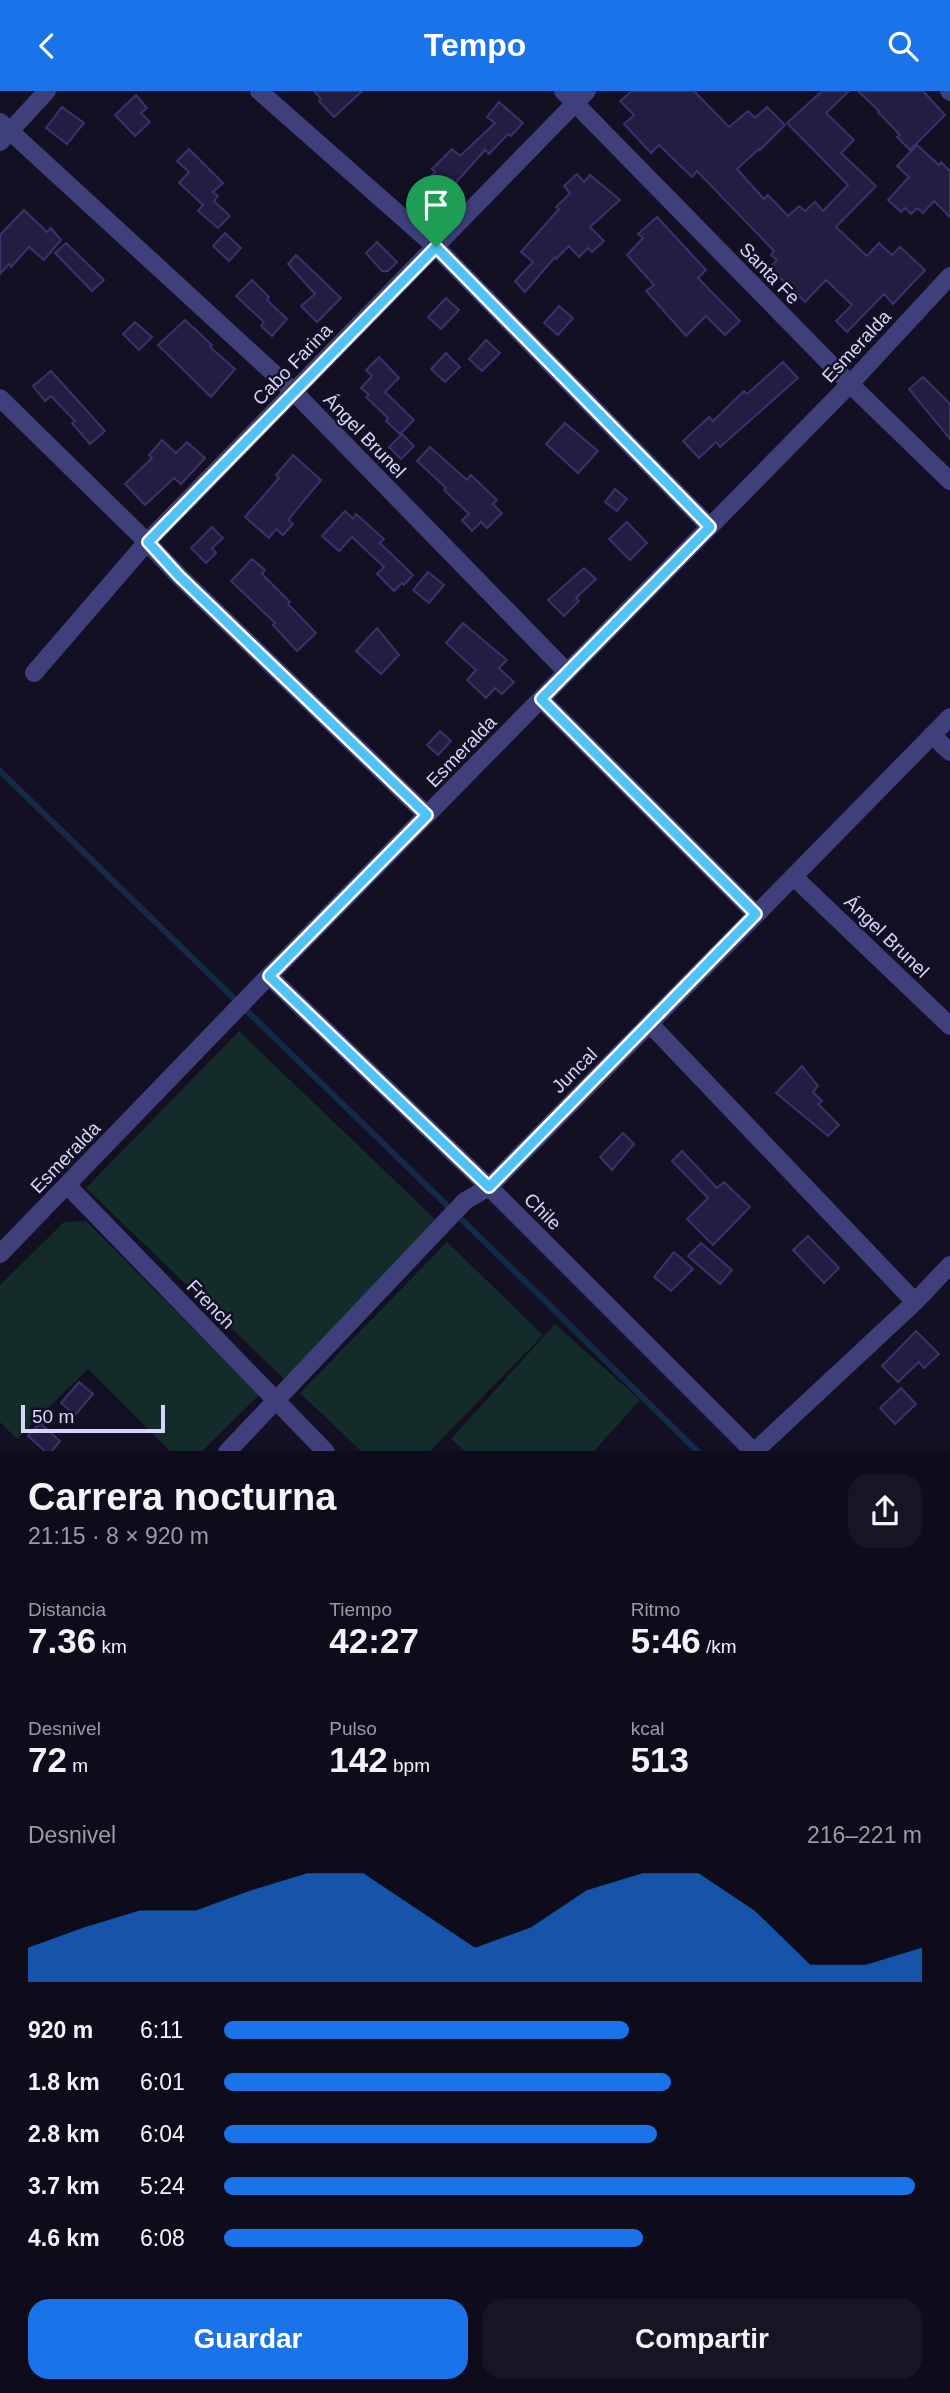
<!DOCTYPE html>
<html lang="es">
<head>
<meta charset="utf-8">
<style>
	body { margin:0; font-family:Arial,sans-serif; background:#171523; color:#f1f3f6; height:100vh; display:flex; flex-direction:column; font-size:26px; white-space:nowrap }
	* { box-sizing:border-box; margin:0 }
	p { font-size:23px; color:#9b9ba2 }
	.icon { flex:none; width:38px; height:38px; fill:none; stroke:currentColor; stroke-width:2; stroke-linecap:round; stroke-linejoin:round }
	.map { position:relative; height:1360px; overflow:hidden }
	.details { display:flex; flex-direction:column; background:#0e0c1a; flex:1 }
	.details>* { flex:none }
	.scale { position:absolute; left:21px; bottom:18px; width:144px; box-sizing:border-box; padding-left:7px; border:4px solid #d7d4fb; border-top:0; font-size:19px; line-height:24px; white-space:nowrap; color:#d7d4fb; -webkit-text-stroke:5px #121022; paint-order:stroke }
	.pin { position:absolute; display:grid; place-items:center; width:60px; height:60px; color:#fff; margin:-72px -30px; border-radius:50% 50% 50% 0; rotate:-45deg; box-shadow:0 0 7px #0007 }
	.pin .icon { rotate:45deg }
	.round { display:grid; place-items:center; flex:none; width:74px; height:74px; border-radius:21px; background:#171523 }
	.headline { display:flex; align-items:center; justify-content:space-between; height:119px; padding:0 28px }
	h1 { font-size:38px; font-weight:800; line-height:52px }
	.figures { display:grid; grid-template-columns:repeat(3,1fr); gap:10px; height:119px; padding:7px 28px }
	.figures div { display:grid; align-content:center }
	.figures b { font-size:35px; font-weight:800 }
	.figures small { font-size:19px; font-weight:400 }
	.figures p { font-size:19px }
	.chart { height:196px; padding:14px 28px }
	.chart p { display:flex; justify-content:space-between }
	.chart svg { width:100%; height:126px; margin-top:7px; fill:#1a73e8; opacity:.7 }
	.action { display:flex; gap:14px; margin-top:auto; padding:14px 28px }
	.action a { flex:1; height:80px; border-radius:21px; background:#1a73e8; color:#fff; font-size:28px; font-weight:800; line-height:80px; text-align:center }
	.action a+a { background:#171523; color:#f1f3f6 }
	ul { padding:0 28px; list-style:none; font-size:23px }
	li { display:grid; grid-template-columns:112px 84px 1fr; align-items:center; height:52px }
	li i { height:18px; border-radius:9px; background:#1a73e8 }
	header { display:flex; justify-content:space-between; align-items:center; height:91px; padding:0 28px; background:#1a73e8; color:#fff; font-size:32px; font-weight:800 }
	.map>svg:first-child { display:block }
	.green { fill:#132b29 }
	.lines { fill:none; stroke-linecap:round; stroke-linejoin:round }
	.stream { stroke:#142a47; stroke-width:6 }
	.building { fill:#231e41; stroke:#3b326b; stroke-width:2 }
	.street { stroke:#3f3f7c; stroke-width:18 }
	.route-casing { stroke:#fff; stroke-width:14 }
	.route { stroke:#4fc3f7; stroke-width:9 }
	.labels { text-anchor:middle; stroke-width:5; stroke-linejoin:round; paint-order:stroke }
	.street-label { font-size:19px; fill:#d7d4fb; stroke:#121022 }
</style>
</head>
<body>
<header><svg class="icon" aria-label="back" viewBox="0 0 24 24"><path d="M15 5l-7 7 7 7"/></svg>Tempo<svg class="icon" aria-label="search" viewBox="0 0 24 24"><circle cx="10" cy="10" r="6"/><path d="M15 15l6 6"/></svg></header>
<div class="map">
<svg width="950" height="1361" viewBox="0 0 950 1361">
	<rect width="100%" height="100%" fill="#121022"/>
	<!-- green -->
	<path class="green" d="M 239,940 L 437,1130 L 284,1288 L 86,1097 Z
		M 86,1130 L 259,1304 L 202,1360 L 170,1360 L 88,1278 L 17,1348 L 0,1331 L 0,1194 L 64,1131 Z
		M 447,1151 L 543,1244 L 430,1360 L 361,1360 L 300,1302 Z
		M 555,1233 L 640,1309 L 594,1360 L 465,1360 L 451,1348 Z"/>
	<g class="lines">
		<!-- stream -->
		<path class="stream" d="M 0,680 L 532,1197 L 698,1361"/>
	</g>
	<!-- building -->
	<path class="building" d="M 314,0 L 362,0 L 334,26 L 319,10 L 321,8 Z
		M 632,0 L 694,0 L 729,36 L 748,20 L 755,27 L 767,16 L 785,34 L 760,59 L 759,58 L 737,78 L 764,108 L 768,104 L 788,125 L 799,115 L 805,120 L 815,111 L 823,120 L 848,94 L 787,32 L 822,0 L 849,0 L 826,22 L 854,49 L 841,62 L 876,95 L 836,136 L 867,165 L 879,152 L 892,164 L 900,156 L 925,179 L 893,213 L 884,203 L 847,241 L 836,230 L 852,214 L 826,189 L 805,211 L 770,177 L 777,169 L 771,164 L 774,160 L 697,80 L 692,86 L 659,54 L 651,62 L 624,33 L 634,24 L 620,10 Z
		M 858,0 L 923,0 L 945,24 L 910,59 L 897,46 L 900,44 L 878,21 L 879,20 Z
		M 136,4 L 147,17 L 141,22 L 150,31 L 135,45 L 115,24 Z
		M 499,11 L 523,32 L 511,45 L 508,43 L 489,63 L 485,59 L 451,97 L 461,106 L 439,130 L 413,106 L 435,81 L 432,78 L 452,58 L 460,65 L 495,32 L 487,26 Z
		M 62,16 L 84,32 L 67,53 L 46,37 Z
		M 917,54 L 939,74 L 941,71 L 950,80 L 950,126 L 934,110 L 923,122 L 917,117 L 911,123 L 905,117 L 901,121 L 888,109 L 909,86 L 897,75 Z
		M 189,58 L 223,92 L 213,101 L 218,105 L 214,110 L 230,125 L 218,137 L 198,120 L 203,114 L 179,92 L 189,81 L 177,70 Z
		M 577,83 L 584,91 L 590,84 L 620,109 L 590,136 L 604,150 L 592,161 L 588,157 L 579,166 L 569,155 L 556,168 L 555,166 L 525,201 L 515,190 L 533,171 L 521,161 L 559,118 L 556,116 L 570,102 L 564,95 Z
		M 24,119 L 47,141 L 51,137 L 61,149 L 44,169 L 29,156 L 11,176 L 9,173 L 0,183 L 0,144 Z
		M 657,126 L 706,179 L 698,187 L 740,230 L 725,244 L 706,225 L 686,245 L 646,200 L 654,194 L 627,164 L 643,147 L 638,143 Z
		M 225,142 L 241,157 L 229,170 L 213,155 Z
		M 377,151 L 397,171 L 388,180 L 382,180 L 366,162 Z
		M 66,152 L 104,189 L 92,200 L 55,162 Z
		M 296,164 L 341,207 L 317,231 L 301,215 L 315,203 L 288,173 Z
		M 252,189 L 269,206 L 267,209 L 287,228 L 272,245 L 261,235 L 264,231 L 236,205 Z
		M 446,207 L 459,219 L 441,238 L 428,226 Z
		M 559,215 L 573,227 L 558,244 L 544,232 Z
		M 185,229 L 212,254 L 210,256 L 235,278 L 211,306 L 158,254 Z
		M 135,231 L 152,246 L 139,259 L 123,243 Z
		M 486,249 L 500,262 L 482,280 L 469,268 Z
		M 446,262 L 460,276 L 445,291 L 431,278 Z
		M 379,266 L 399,287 L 385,301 L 414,329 L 400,343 L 386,330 L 388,327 L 366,306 L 369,304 L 361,297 L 372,285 L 366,279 Z
		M 783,271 L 798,287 L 720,356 L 716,351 L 699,367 L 683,350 L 709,326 L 713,330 L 744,300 L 747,303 Z
		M 51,280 L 105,340 L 90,353 L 72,332 L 75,330 L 51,305 L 45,310 L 33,295 Z
		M 923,286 L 950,313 L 950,348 L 909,298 Z
		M 565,332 L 598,360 L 578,382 L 546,353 Z
		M 402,343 L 414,355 L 401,368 L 389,356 Z
		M 162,349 L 176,362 L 187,351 L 205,367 L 181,393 L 174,387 L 145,414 L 125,393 L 152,367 L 149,364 Z
		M 430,356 L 467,389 L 471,384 L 497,409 L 493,413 L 502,422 L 487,437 L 481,431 L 472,440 L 462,429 L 469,423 L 444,399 L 446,397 L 417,370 Z
		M 293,364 L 321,389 L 288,429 L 293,433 L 283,444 L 276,438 L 269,447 L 245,426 L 279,387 L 276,384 Z
		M 615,398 L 627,408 L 617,420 L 605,411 Z
		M 345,420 L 353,428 L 356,423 L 384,448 L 380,452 L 413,484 L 404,494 L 402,492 L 394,500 L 377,483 L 384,476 L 352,446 L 339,460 L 322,445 Z
		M 627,431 L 647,452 L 630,469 L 609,448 Z
		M 212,436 L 223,447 L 212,457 L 216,462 L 206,472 L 191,457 Z
		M 252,468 L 265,479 L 262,483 L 290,511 L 288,513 L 316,542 L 297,560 L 273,534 L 275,532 L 231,490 Z
		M 584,477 L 596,488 L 576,507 L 579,510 L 564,525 L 548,509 Z
		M 428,481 L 444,494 L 429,512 L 413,499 Z
		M 463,532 L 507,569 L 499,577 L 514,591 L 502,603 L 495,597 L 486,607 L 467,589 L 476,579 L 446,552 Z
		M 377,537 L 399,564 L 381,583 L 356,560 Z
		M 440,640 L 451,650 L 438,664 L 427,654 Z
		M 802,975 L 818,995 L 813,1001 L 822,1010 L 818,1013 L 839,1034 L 828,1045 L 776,1002 Z
		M 623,1042 L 634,1053 L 612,1079 L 600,1066 Z
		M 682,1060 L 717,1097 L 724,1091 L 750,1116 L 713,1154 L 687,1128 L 708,1107 L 672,1070 Z
		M 808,1145 L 839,1177 L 824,1192 L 793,1159 Z
		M 701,1152 L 732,1179 L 720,1193 L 688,1165 Z
		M 674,1161 L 693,1178 L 671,1200 L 654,1186 Z
		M 916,1240 L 939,1263 L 924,1277 L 919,1271 L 898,1291 L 882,1275 Z
		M 79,1291 L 93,1303 L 75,1324 L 61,1312 Z
		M 901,1297 L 916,1313 L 895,1333 L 880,1317 Z
		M 40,1332 L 60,1350 L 51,1361 L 46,1361 L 28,1345 Z"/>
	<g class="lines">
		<!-- street -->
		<path class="street" d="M 259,0 L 436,156 L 710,436
			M 563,0 L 850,293 L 950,390
			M 949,0 L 950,1
			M 0,31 L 294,301 L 567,581
			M 0,51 L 47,0
			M 0,307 L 147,451 L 179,485 L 427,724
			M 34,582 L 147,451 L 587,0
			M 541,608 L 756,823
			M 932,644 L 950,661
			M 794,786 L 950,935
			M 269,885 L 489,1096 L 754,1361
			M 650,933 L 915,1211
			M 67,1094 L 326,1361
			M 0,1163 L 257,897 L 850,293 L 950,185
			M 227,1361 L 465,1110 L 489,1096 L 950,626
			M 754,1361 L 915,1211 L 950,1174"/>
	</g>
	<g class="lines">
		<defs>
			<path id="route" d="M 436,156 L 710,436 L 541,608 L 756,823 L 489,1096 L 269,885 L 427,724 L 179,485 L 148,451 Z"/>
		</defs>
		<!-- route casing -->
		<use href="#route" class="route-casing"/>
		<!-- route -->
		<use href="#route" class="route"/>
	</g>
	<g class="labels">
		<!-- street labels -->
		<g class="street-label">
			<text transform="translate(770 182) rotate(46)" y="7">Santa Fe</text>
			<text transform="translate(856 255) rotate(-47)" y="7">Esmeralda</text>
			<text transform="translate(292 273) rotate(-46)" y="7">Cabo Farina</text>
			<text transform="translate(365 344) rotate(46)" y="7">Ángel Brunel</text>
			<text transform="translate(461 660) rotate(-46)" y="7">Esmeralda</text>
			<text transform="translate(887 845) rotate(44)" y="7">Ángel Brunel</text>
			<text transform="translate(574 979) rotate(-45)" y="7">Juncal</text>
			<text transform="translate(65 1066) rotate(-46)" y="7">Esmeralda</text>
			<text transform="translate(543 1120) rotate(45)" y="7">Chile</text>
			<text transform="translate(211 1213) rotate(46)" y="7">French</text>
		</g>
	</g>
</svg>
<div class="scale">50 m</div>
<div class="pin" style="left:436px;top:156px;background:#1e9e55"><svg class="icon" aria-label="arrive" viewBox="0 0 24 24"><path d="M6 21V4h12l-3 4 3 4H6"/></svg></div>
</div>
<section class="details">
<div class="headline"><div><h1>Carrera nocturna</h1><p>21:15 · 8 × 920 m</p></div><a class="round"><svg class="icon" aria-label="share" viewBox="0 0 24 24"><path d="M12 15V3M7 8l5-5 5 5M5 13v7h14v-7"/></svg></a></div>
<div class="figures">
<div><p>Distancia</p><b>7.36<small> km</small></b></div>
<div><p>Tiempo</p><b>42:27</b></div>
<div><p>Ritmo</p><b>5:46<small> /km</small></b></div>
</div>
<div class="figures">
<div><p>Desnivel</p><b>72<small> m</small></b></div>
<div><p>Pulso</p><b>142<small> bpm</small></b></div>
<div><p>kcal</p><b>513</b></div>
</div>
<div class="chart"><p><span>Desnivel</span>216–221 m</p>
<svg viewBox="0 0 160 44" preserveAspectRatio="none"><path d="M0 44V32L10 25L20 19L30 19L40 12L50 6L60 6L70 19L80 32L90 25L100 12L110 6L120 6L130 19L140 38L150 38L160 32V44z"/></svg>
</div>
<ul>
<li><b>920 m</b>6:11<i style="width:58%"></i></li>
<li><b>1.8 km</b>6:01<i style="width:64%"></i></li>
<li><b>2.8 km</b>6:04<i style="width:62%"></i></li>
<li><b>3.7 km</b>5:24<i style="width:99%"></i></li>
<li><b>4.6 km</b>6:08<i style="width:60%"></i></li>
</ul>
<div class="action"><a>Guardar</a><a>Compartir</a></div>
</section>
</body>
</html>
